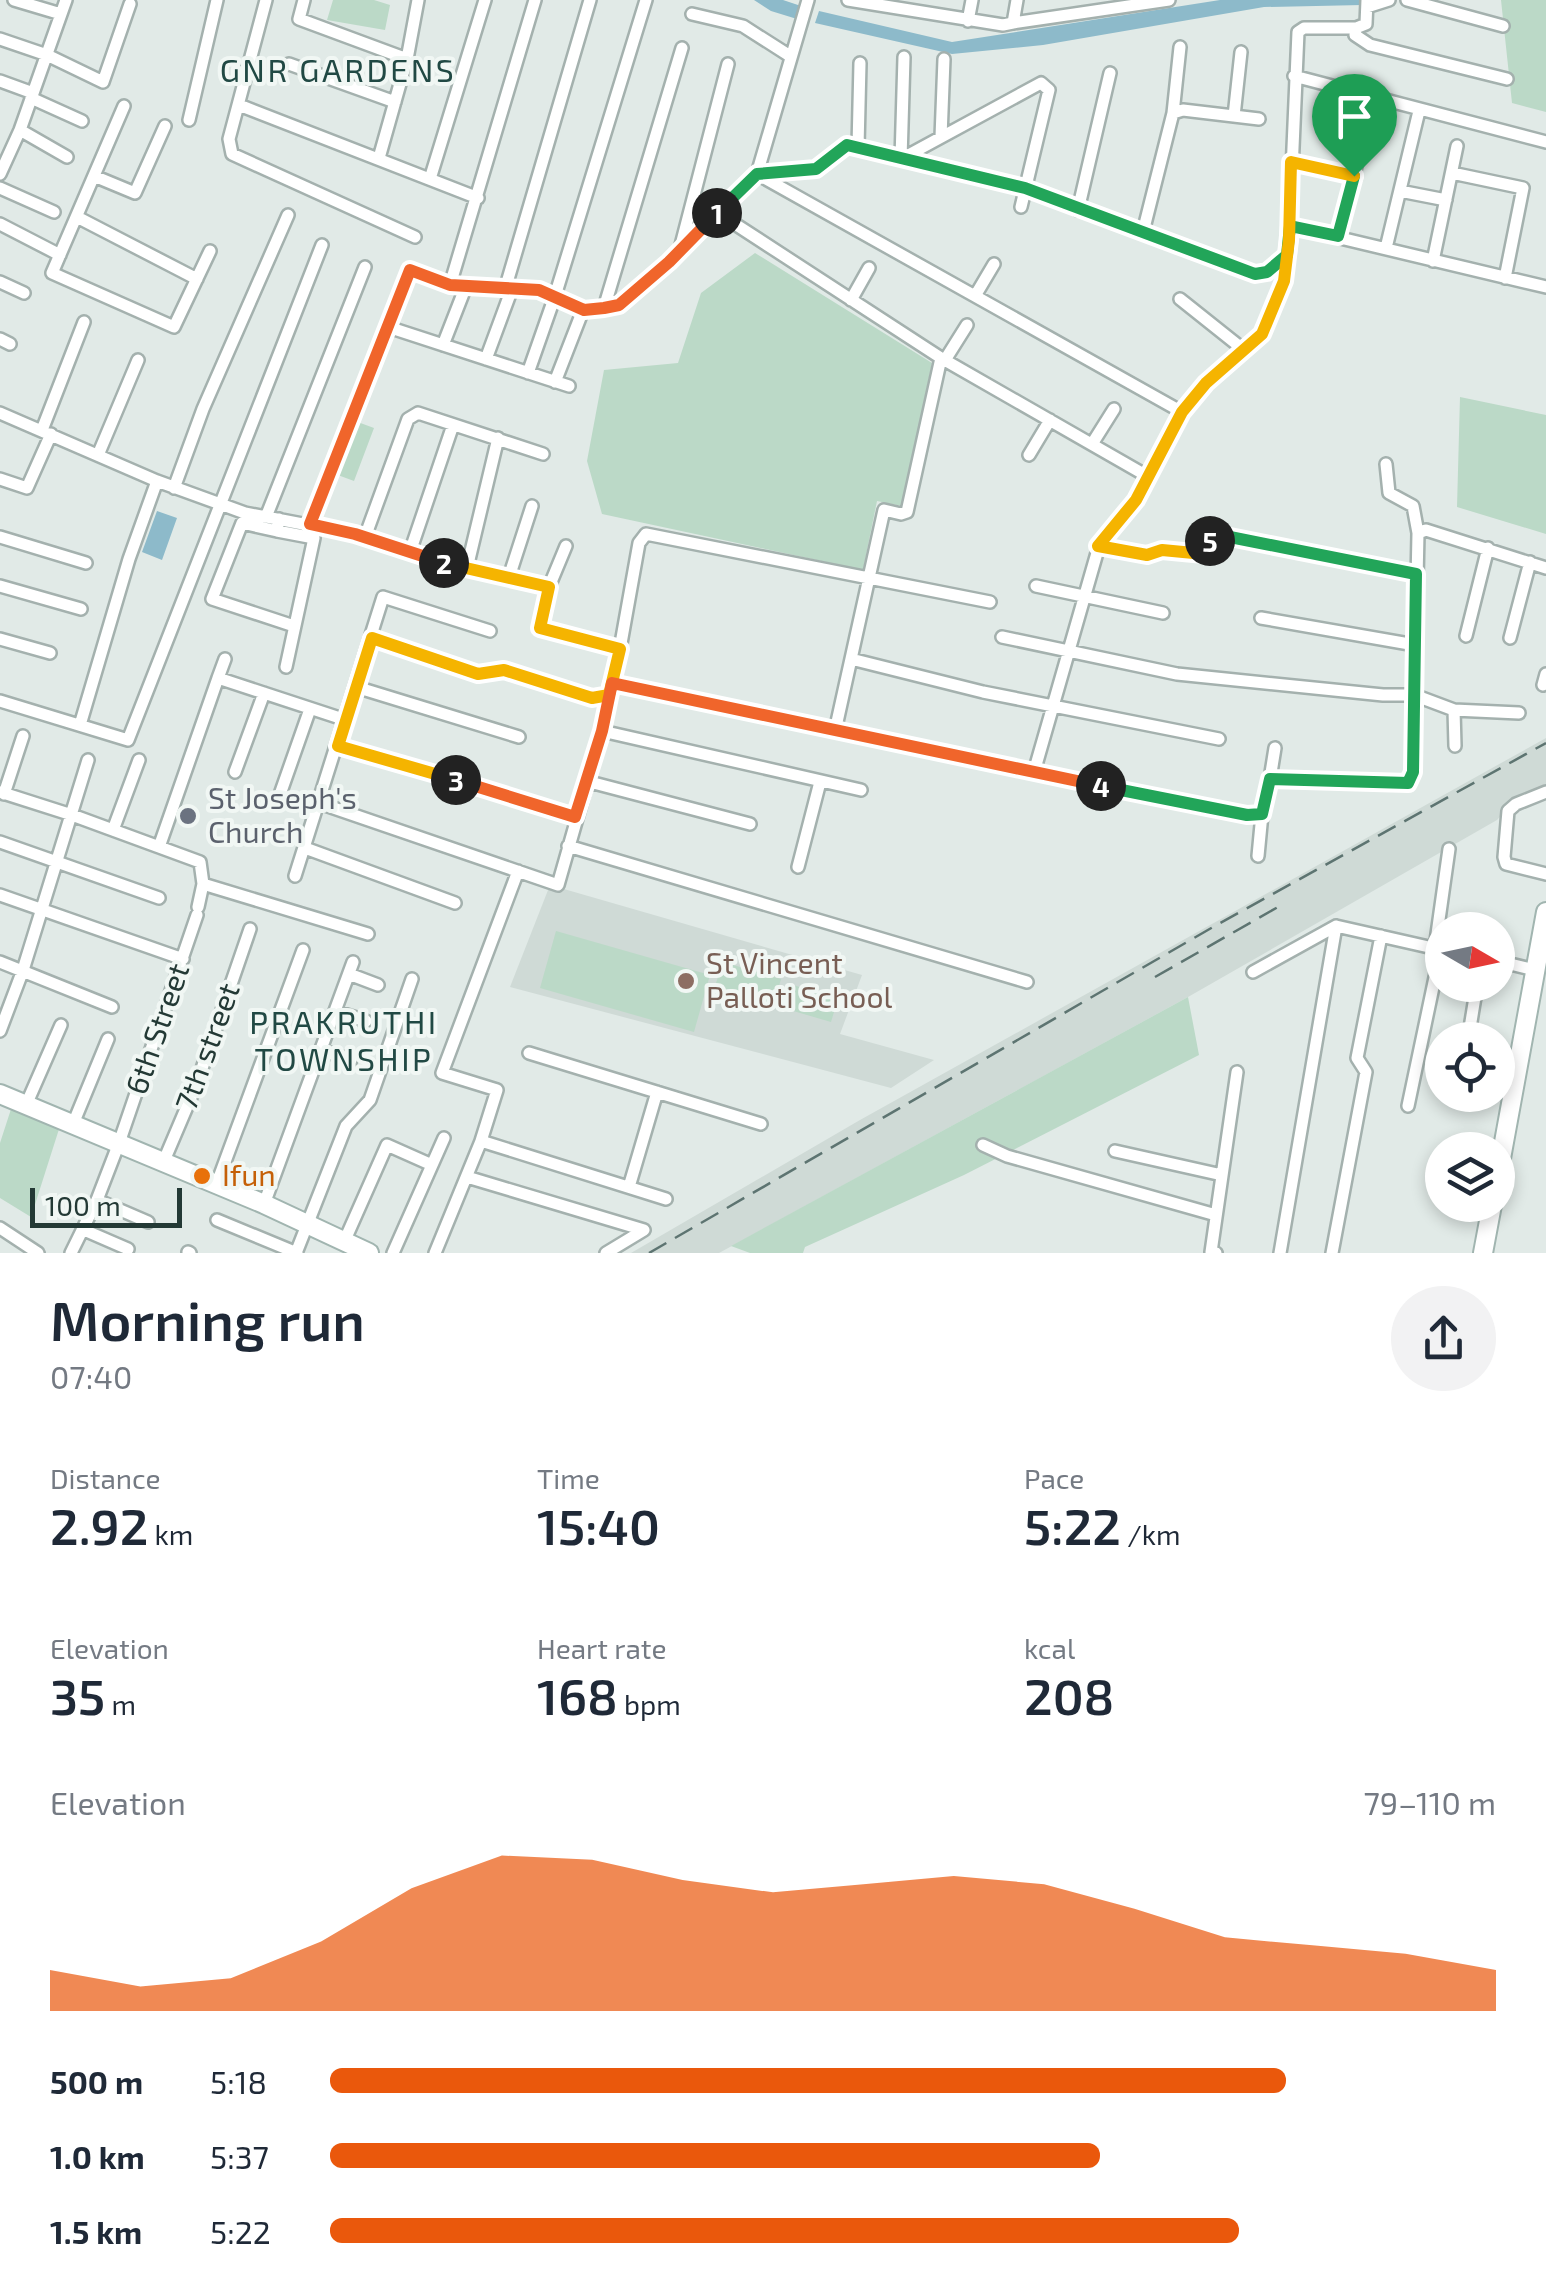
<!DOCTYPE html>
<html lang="en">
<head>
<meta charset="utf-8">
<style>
	body { margin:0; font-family:"Exo 2",sans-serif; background:#f2f2f3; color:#1f2937; height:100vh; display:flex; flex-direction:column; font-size:38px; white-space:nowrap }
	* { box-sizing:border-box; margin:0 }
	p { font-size:32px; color:#747a83 }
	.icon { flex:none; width:55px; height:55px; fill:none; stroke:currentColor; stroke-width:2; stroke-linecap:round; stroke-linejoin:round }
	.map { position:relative; height:1253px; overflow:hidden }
	.side { display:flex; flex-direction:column; background:#fff; flex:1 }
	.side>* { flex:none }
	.needle { width:65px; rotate:99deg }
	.controls { position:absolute; left:1425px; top:912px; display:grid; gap:20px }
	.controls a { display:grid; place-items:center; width:90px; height:90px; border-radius:50%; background:#fff; box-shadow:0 5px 15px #0003; font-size:50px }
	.scale { position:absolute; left:30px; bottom:25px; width:152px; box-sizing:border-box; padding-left:10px; border:5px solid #233935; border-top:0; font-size:28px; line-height:35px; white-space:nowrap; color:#233935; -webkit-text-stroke:8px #f1f7f4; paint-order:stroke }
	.pin { position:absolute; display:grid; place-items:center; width:85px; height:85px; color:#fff; margin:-102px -42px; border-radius:50% 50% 50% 0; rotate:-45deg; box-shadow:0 0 10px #0007 }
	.pin .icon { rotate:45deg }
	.km { position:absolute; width:50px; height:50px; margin:-25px; border-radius:50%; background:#222; color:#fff; font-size:28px; line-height:50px; text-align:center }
	.round { display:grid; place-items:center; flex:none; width:105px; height:105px; border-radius:52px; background:#f2f2f3 }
	.overview { display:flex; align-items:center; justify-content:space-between; height:170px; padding:0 50px }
	h1 { font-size:55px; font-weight:600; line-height:75px }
	.figures { display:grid; grid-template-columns:repeat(3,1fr); gap:15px; height:170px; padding:10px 50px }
	.figures div { display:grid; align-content:center }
	.figures b { font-size:50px; font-weight:600 }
	.figures small { font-size:28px; font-weight:400 }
	.figures p { font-size:28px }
	.chart { height:280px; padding:20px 50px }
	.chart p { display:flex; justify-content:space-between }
	.chart svg { width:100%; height:180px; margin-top:10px; fill:#ea580c; opacity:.7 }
	ul { padding:0 50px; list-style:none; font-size:32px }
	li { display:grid; grid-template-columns:160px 120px 1fr; align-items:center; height:75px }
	li i { height:25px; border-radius:12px; background:#ea580c }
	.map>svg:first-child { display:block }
	.built { fill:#cfdad6 }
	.green { fill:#bbd9c7 }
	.water { fill:#8dbaca }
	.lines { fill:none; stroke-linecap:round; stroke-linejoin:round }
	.street-casing { stroke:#a4b1ae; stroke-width:16 }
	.secondary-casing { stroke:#a1b5b0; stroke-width:22 }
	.street { stroke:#fff; stroke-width:11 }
	.secondary { stroke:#fff; stroke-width:18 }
	.rail { stroke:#5d7471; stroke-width:2.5; stroke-dasharray:20 10; stroke-linecap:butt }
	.split-1-casing { stroke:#fff; stroke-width:20 }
	.split-2-casing { stroke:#fff; stroke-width:20 }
	.split-3-casing { stroke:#fff; stroke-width:20 }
	.split-4-casing { stroke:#fff; stroke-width:20 }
	.split-5-casing { stroke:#fff; stroke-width:20 }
	.split-6-casing { stroke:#fff; stroke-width:20 }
	.split-1 { stroke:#22a559; stroke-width:12 }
	.split-2 { stroke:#f0652b; stroke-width:12 }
	.split-3 { stroke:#f5b400; stroke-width:12 }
	.split-4 { stroke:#f0652b; stroke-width:12 }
	.split-5 { stroke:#22a559; stroke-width:12 }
	.split-6 { stroke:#f5b400; stroke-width:12 }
	.worship-dot { fill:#6b7280; stroke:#f1f7f4; stroke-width:4 }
	.education-dot { fill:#8d6e63; stroke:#f1f7f4; stroke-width:4 }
	.food-dot { fill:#e8710a; stroke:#f1f7f4; stroke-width:4 }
	.labels { text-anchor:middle; stroke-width:8; stroke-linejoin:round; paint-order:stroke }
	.worship-label { font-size:30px; fill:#5b616d; stroke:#f1f7f4; text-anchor:start }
	.education-label { font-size:30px; fill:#785e54; stroke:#f1f7f4; text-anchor:start }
	.street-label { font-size:30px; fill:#233935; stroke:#f1f7f4 }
	.food-label { font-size:30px; fill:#c56008; stroke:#f1f7f4; text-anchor:start }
	.neighbourhood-label { font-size:32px; letter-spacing:2.5px; fill:#214944; stroke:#f1f7f4 }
</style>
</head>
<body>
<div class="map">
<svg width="1546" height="1253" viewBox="0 0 1546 1253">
	<rect width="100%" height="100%" fill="#e1eae7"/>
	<!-- built -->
	<path class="built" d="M 1546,738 L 1546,787 L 1515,800 L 1497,820 L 1188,997 L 719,1253 L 631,1253 L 860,1120 Z
		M 550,885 L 862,975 L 840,1034 L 934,1060 L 891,1088 L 510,987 Z"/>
	<!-- green -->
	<path class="green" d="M 333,0 L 374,0 L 390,5 L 385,30 L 327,20 Z
		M 1501,0 L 1546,0 L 1546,112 L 1512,103 Z
		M 755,253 L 932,363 L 902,506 L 877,501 L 863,570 L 602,514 L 587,461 L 604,370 L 678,363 L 701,293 Z
		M 1460,397 L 1546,415 L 1546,534 L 1457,507 Z
		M 355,421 L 374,428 L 354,481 L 335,474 Z
		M 556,931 L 710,975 L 694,1032 L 540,988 Z
		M 723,962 L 781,979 L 772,1010 L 713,992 Z
		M 790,984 L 838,999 L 831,1022 L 783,1008 Z
		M 1188,997 L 1199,1055 L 964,1175 L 805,1247 L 803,1253 L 750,1253 L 731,1246 Z
		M 12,1106 L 60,1126 L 31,1217 L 0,1198 L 0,1143 Z"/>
	<!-- water -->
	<path class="water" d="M 754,0 L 783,0 L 801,6 L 797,19 L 771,11 Z
		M 1220,0 L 1361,0 L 1362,5 L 1264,7 L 1043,45 L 952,54 L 815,23 L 819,11 L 952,42 Z
		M 157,511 L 177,518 L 162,560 L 142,552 Z"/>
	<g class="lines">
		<defs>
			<path id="street" d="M 14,0 L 61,14
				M 266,0 L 229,139 L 232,154 L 415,237
				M 304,0 L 299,19 L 407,59
				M 848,0 L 1003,25 L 1013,23 L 1017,0
				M 1407,0 L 1503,26
				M 1367,7 L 1389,0
				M 692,14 L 743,26 L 790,56
				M 968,21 L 972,0
				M 1013,23 L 1169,0
				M 1356,28 L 1355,35 L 1370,45 L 1507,79
				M 0,39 L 47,55 L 103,82 L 130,4
				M 289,64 L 395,102
				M 1294,76 L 1546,142
				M 0,81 L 33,93
				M 31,98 L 82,121
				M 239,105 L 478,198
				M 124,106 L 52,273 L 174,327 L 210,251
				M 1173,113 L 1180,47
				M 1234,116 L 1241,52
				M 189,120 L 217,0
				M 20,130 L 67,157
				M 941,137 L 944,59
				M 858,147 L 860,63
				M 379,158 L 407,59 L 418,0
				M 901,159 L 1041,83 L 1049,90 L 1021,207
				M 901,159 L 904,57
				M 1291,161 L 1354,176
				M 1452,173 L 1523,188 L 1505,278
				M 0,174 L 20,130 L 66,0
				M 757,174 L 817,169 L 841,148 L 858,147 L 1025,188 L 1255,274 L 1267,271 L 1287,255
				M 757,174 L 1182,412
				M 94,176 L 135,193 L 165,126
				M 430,179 L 485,0
				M 0,188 L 54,212
				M 1400,191 L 1446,200
				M 1078,210 L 1110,73
				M 718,213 L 941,358 L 1147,476
				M 77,217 L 197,279
				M 0,224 L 60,255
				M 1290,226 L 1546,287
				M 1143,232 L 1173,113 L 1183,110 L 1259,119
				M 1338,236 L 1366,128
				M 1386,248 L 1419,111
				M 680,249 L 728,64
				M 1433,261 L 1457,146
				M 0,282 L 24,293
				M 450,285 L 535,0
				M 506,286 L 590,0
				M 975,296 L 994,264
				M 1180,299 L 1244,350
				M 851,300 L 869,268
				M 604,308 L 682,48
				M 388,327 L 569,386
				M 0,339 L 10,344
				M 443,345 L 466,286
				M 486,359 L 513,286
				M 945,360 L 967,325
				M 528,373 L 555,296 L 646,0
				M 555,382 L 583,310
				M 0,413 L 157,481 L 245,513 L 355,534 L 450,565 L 549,587
				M 42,430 L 84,322
				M 1092,444 L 1114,409
				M 98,455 L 138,360
				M 1029,455 L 1050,420
				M 0,479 L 27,488 L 51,434
				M 174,488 L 203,409 L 288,215
				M 266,517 L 365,267
				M 279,519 L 277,531 L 242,523 L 212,599 L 294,626
				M 310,524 L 410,270 L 450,285 L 539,290 L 583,310 L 619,305 L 669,262 L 757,174 L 808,0
				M 277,531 L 314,538 L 286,667
				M 1418,533 L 1426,530 L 1546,568
				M 0,537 L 86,563
				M 365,537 L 408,419 L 418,413 L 543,454
				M 1099,546 L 1147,555 L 1162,550 L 1204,554 L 1211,535 L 1215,534 L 1416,573
				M 410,552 L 453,425
				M 467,568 L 498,438
				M 509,577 L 532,506
				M 0,586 L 81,609
				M 1036,586 L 1163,613
				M 1261,618 L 1415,645
				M 1466,636 L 1488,548
				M 1002,637 L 1177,674 L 1383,695 L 1414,695 L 1454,710 L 1519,713
				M 1510,638 L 1530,562
				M 0,639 L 50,653
				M 371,639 L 478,674 L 505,670 L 592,698 L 609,695
				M 620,649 L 639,543 L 646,534 L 990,602
				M 851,659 L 983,692 L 1219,739
				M 218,678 L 225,659
				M 612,683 L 1247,815 L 1262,814 L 1270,779 L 1408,783 L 1413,772 L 1418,533 L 1413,506 L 1389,493 L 1386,464
				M 1543,685 L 1546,674
				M 356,687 L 519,737
				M 0,701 L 128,740 L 322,245
				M 1454,710 L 1455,746
				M 80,725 L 129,559 L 157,481
				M 602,731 L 861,790
				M 835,731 L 884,510 L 901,514 L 907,512 L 941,358
				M 338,746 L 575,817
				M 235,772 L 264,693
				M 1034,772 L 1099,546 L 1136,500 L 1182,412 L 1206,383 L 1262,333 L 1284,281 L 1289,240 L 1298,32 L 1304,28 L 1356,28 L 1366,24 L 1367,0
				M 1270,779 L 1275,748
				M 586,781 L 750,824
				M 0,792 L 72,815 L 200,862 L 203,884 L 368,934
				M 1546,792 L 1516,804 L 1508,811 L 1504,857 L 1506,864 L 1546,874
				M 4,794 L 23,736
				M 277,803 L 310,709
				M 319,803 L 558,885 L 602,731 L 620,649 L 541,628 L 549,587 L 566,546
				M 113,830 L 139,760
				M 0,842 L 159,898
				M 568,846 L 1027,982
				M 159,847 L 218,678 L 346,720
				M 305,848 L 455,903
				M 1258,856 L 1262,814
				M 798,867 L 820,782
				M 295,876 L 383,597 L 490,631
				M 0,895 L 183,959
				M 198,907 L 203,884
				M 1435,948 L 1449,849
				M 1498,961 L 1535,970
				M 0,962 L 112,1007
				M 1253,972 L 1336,926 L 1442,950
				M 349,974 L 378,985
				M 335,1011 L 366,1021
				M 0,1031 L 23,970 L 88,760
				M 1468,1040 L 1477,985
				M 321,1050 L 351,1060
				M 529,1053 L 761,1124
				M 26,1105 L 61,1025
				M 1408,1106 L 1441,949
				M 73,1124 L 108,1039
				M 481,1141 L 666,1199
				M 983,1145 L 1007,1156 L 1216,1215
				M 1115,1151 L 1222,1175
				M 163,1163 L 197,1083 L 250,929
				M 467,1177 L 644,1230 L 606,1253
				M 216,1186 L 303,950
				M 629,1187 L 657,1092
				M 97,1200 L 148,1222
				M 264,1204 L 353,962
				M 217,1220 L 297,1253
				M 0,1228 L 38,1253
				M 84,1230 L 128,1249
				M 344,1242 L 387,1145 L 432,1165
				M 188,1252 L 190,1253
				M 71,1253 L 97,1200 L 119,1143 L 197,915
				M 296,1253 L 346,1126 L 370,1100 L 412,979
				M 393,1253 L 444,1138
				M 435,1253 L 481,1141 L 497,1090 L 442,1073 L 518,871
				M 1216,1253 L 1211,1252 L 1237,1072
				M 1280,1253 L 1336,926
				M 1332,1253 L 1366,1072 L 1357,1058 L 1381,936"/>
			<path id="secondary" d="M 0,1094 L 264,1204 L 369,1253
				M 1498,1175 L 1546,912
				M 1483,1253 L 1492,1205"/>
		</defs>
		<!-- street casing -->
		<use href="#street" class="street-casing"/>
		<!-- secondary casing -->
		<use href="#secondary" class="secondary-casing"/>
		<!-- street -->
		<use href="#street" class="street"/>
		<!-- secondary -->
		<use href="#secondary" class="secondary"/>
		<!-- rail -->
		<path class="rail" d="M 1155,977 L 1285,903
			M 649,1253 L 1213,927 L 1546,743"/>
	</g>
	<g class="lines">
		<defs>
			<path id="split-1" d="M 717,213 L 757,174 L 816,169 L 847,145 L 1025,188 L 1255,274 L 1267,272 L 1287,255 L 1290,226 L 1338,236 L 1354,176"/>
			<path id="split-2" d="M 444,563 L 355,534 L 310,524 L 410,270 L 450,285 L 539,290 L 584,310 L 604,308 L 619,305 L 669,262 L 717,213"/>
			<path id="split-3" d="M 444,563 L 549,587 L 540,628 L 620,649 L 609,695 L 592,698 L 504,670 L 478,674 L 372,638 L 338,746 L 456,780"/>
			<path id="split-4" d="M 456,780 L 575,817 L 602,731 L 612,683 L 1101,786"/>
			<path id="split-5" d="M 1101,786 L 1247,815 L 1262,814 L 1270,779 L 1408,783 L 1413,772 L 1416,574 L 1215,534 L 1210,541"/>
			<path id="split-6" d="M 1210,541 L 1204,554 L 1162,550 L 1147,555 L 1098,546 L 1136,500 L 1182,412 L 1206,383 L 1262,334 L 1284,281 L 1289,240 L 1291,162 L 1354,176"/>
		</defs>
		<!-- split-1 casing -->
		<use href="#split-1" class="split-1-casing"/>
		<!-- split-2 casing -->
		<use href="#split-2" class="split-2-casing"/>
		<!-- split-3 casing -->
		<use href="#split-3" class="split-3-casing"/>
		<!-- split-4 casing -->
		<use href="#split-4" class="split-4-casing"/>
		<!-- split-5 casing -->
		<use href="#split-5" class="split-5-casing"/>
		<!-- split-6 casing -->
		<use href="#split-6" class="split-6-casing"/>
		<!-- split-1 -->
		<use href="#split-1" class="split-1"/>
		<!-- split-2 -->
		<use href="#split-2" class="split-2"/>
		<!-- split-3 -->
		<use href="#split-3" class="split-3"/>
		<!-- split-4 -->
		<use href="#split-4" class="split-4"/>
		<!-- split-5 -->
		<use href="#split-5" class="split-5"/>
		<!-- split-6 -->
		<use href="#split-6" class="split-6"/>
	</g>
	<!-- markers -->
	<circle class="worship-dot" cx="188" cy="816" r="10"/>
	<circle class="education-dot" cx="686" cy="981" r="10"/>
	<circle class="food-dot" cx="202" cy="1176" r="10"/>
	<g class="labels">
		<!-- worship labels -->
		<g class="worship-label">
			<text x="208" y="809">St Joseph's<tspan x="208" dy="34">Church</tspan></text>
		</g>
		<!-- education labels -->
		<g class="education-label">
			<text x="706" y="974">St Vincent<tspan x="706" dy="34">Palloti School</tspan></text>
		</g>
		<!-- street labels -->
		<g class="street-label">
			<text transform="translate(158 1029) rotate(-71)" y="10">6th Street</text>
			<text transform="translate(208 1047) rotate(-70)" y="10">7th street</text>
		</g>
		<!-- food labels -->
		<g class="food-label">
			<text x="222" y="1186">Ifun</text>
		</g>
		<!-- neighbourhood labels -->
		<g class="neighbourhood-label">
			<text x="338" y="82">GNR GARDENS</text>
			<text x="344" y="1034">PRAKRUTHI<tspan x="344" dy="37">TOWNSHIP</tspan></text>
		</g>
	</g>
</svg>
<div class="controls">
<a><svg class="needle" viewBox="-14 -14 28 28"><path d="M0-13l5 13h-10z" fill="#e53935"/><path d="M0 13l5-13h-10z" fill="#747a83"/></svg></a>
<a><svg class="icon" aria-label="locate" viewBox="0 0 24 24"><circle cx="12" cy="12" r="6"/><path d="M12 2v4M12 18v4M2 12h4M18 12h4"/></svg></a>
<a><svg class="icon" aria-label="layers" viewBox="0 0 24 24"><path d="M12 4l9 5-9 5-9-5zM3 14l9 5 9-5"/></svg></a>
</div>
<div class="scale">100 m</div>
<div class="pin" style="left:1354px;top:176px;background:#1e9e55"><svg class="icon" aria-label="arrive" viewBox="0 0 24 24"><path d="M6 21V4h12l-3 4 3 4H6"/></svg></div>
<b class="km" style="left:717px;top:213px">1</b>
<b class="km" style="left:444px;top:563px">2</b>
<b class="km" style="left:456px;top:780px">3</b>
<b class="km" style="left:1101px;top:786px">4</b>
<b class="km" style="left:1210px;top:541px">5</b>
</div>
<section class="side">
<div class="overview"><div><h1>Morning run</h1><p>07:40</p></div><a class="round"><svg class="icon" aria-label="share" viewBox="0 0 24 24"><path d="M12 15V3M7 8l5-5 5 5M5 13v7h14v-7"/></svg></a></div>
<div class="figures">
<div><p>Distance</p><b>2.92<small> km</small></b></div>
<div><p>Time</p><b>15:40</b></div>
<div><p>Pace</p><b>5:22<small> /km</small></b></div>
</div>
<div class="figures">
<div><p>Elevation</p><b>35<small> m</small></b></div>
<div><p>Heart rate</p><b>168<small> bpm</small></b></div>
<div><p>kcal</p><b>208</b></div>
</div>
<div class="chart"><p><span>Elevation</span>79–110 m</p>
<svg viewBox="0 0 160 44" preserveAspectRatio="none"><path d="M0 44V34L10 38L20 36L30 27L40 14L50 6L60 7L70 12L80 15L90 13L100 11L110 13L120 19L130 26L140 28L150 30L160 34V44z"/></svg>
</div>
<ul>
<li><b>500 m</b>5:18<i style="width:82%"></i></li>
<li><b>1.0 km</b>5:37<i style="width:66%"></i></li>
<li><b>1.5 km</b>5:22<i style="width:78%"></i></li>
</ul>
</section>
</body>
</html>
